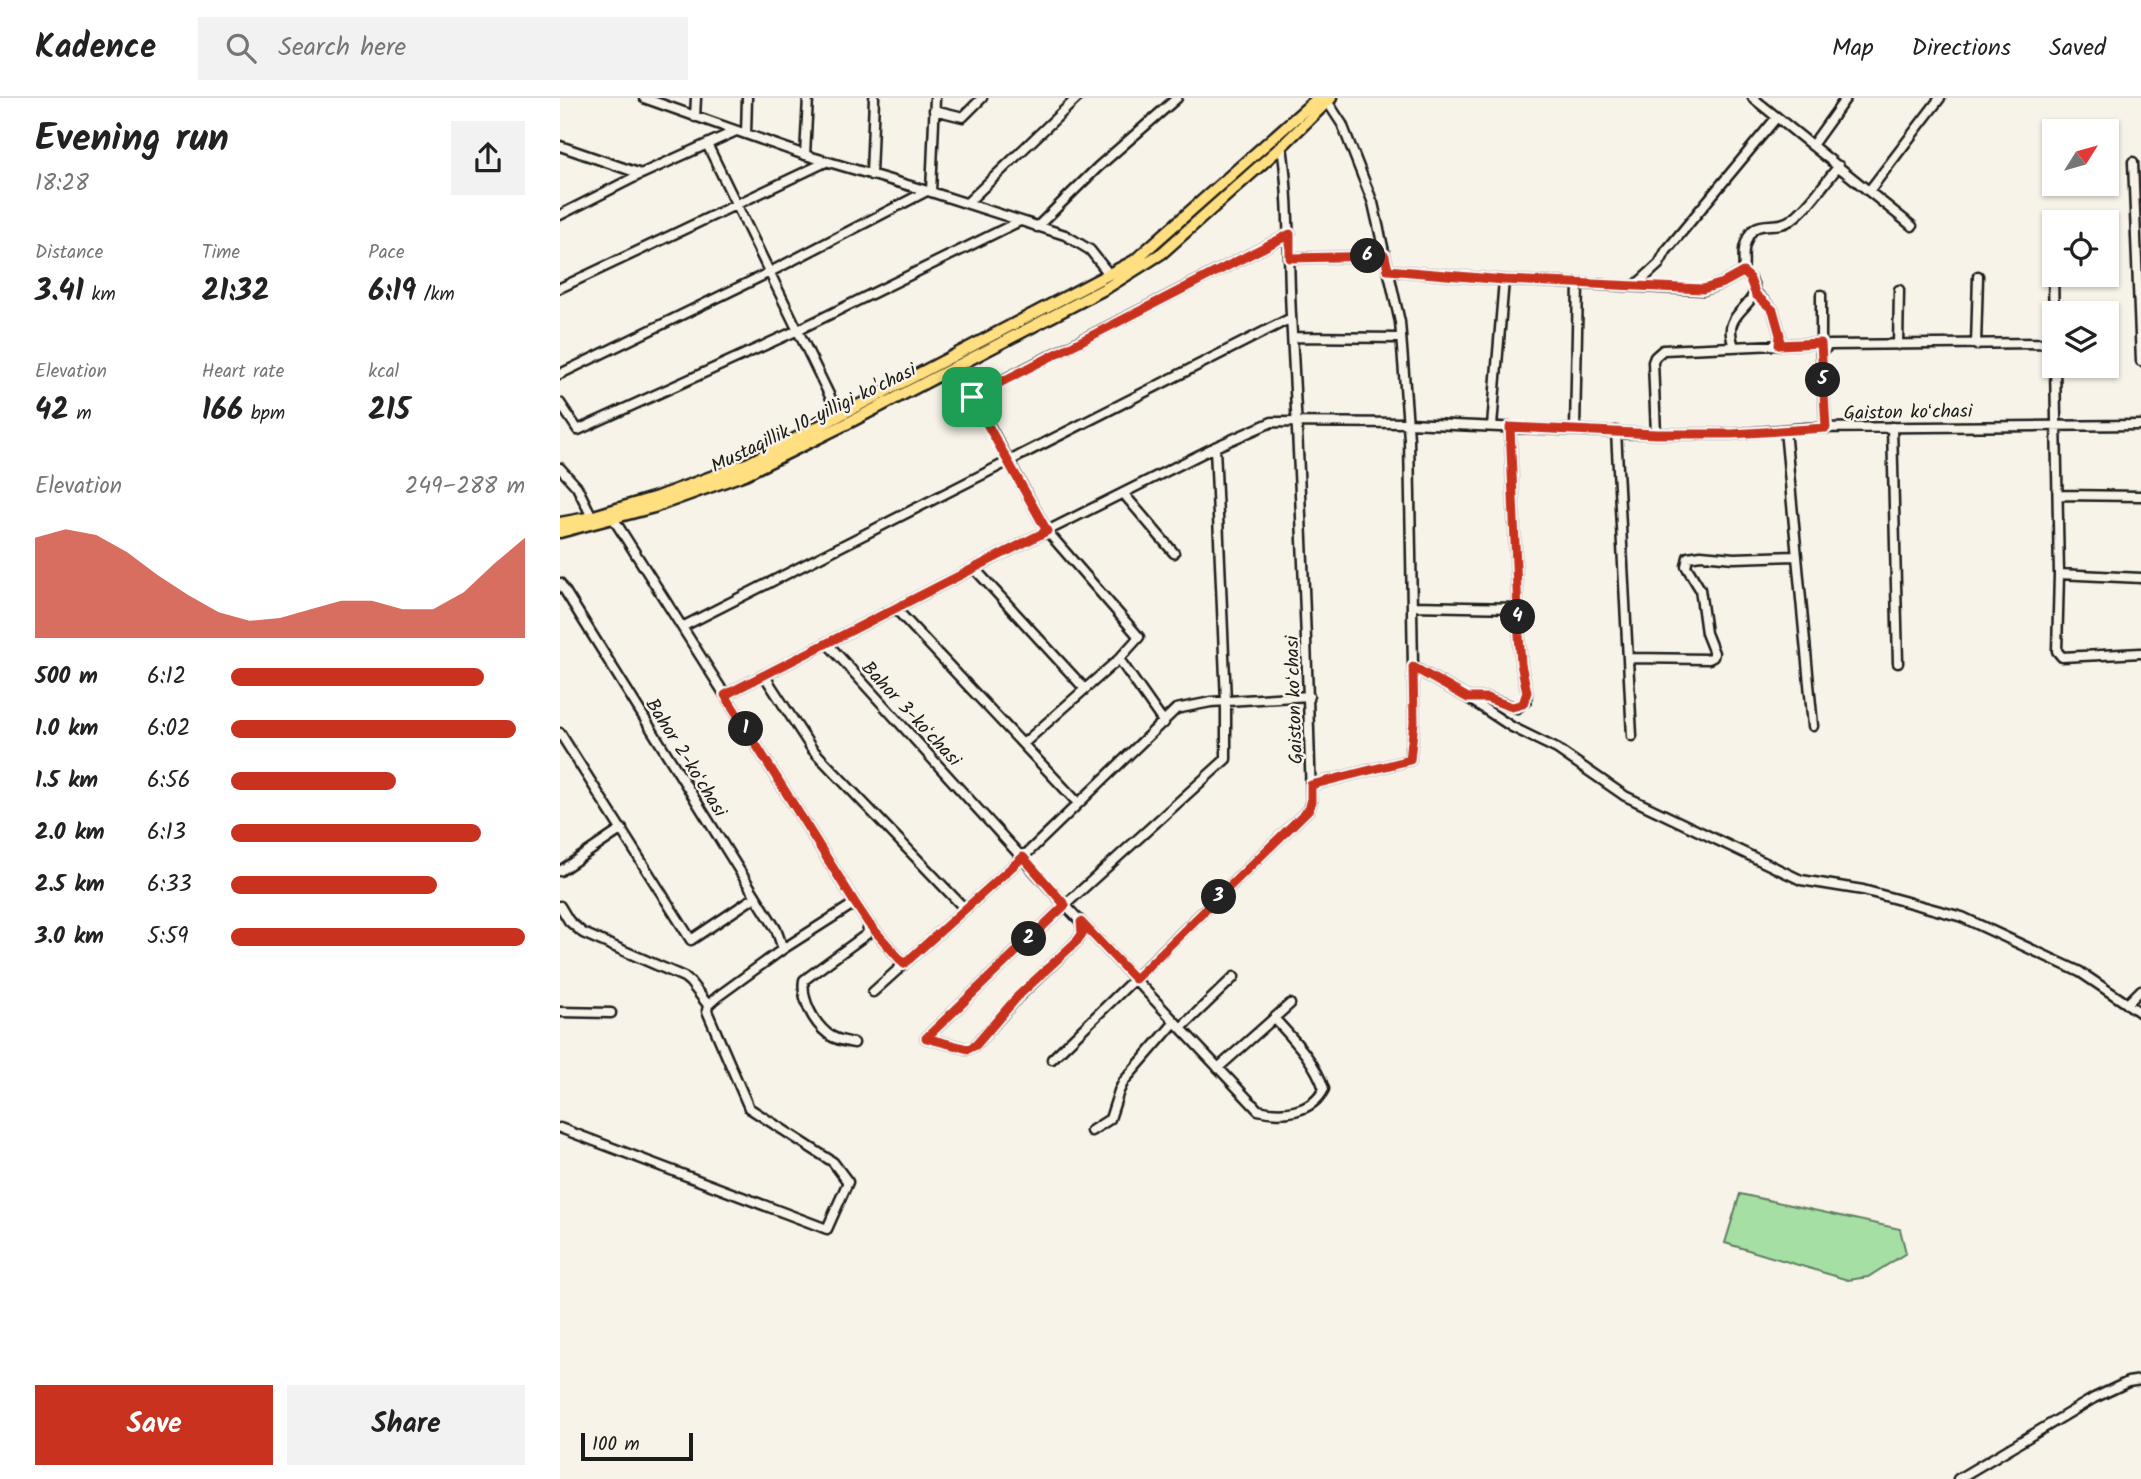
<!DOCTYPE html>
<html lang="en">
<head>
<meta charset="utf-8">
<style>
	body { margin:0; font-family:Kalam,sans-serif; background:#f2f2f2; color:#222; height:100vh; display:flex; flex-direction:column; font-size:26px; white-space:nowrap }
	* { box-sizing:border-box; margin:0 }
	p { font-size:23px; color:#767676 }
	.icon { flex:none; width:38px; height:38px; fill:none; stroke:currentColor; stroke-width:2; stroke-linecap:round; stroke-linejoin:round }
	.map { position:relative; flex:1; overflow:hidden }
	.drawer { display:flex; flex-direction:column; background:#fff; width:560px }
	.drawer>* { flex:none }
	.needle { width:46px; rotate:53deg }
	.fabs { position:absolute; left:1482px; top:21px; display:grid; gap:14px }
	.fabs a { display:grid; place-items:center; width:77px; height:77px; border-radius:0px; background:#fff; box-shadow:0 2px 5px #0004; font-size:35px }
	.scale { position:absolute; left:21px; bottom:18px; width:112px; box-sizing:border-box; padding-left:7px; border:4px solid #1c1c1c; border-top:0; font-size:19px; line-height:24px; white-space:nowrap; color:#1c1c1c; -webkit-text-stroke:5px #f7f3e8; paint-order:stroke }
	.pin { position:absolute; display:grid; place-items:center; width:60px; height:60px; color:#fff; margin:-30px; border-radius:14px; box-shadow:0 4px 10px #0006 }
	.km { position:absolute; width:35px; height:35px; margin:-18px; border-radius:50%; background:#222; color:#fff; font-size:19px; line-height:35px; text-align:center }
	.round { display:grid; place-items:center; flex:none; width:74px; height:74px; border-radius:0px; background:#f2f2f2 }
	.overview { display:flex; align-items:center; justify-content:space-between; height:119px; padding:0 35px }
	h1 { font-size:38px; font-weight:700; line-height:52px }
	.stats { display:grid; grid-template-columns:repeat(3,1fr); gap:10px; height:119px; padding:7px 35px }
	.stats div { display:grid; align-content:center }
	.stats b { font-size:30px; font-weight:700 }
	.stats small { font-size:19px; font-weight:400 }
	.stats p { font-size:19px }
	.chart { height:196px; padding:14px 35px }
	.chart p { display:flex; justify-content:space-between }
	.chart svg { width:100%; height:126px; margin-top:7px; fill:#c8321e; opacity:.7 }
	.primary-button { display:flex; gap:14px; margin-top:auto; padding:14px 35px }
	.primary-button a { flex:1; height:80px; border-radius:0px; background:#c8321e; color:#fff; font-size:28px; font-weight:700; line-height:80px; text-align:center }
	.primary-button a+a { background:#f2f2f2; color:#222 }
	ul { padding:0 35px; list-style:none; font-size:23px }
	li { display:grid; grid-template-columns:112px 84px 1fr; align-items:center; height:52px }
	li i { height:18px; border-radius:9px; background:#c8321e }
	header { display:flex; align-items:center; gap:42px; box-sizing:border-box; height:98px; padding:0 35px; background:#fff; border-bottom:2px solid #e0e0e0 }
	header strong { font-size:33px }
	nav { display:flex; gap:38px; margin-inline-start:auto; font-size:24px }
	.search { width:490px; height:63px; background:#f2f2f2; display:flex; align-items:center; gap:18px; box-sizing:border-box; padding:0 24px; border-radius:0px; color:#767676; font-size:26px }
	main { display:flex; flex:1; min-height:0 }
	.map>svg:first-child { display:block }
	.green { fill:#a5dfa4; stroke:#607e60; stroke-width:2 }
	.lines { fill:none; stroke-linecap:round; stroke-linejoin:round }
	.minor-casing { stroke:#1c1c1c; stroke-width:13 }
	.major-casing { stroke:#1c1c1c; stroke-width:15 }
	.minor { stroke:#f7f3e8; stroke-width:8 }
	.major { stroke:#ffdf80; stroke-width:10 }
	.route-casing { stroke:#fff; stroke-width:14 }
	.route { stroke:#c8321e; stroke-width:9 }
	.labels { text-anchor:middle; stroke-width:5; stroke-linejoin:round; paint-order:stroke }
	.street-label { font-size:19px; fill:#1c1c1c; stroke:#f7f3e8 }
</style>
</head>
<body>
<header>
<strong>Kadence</strong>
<div class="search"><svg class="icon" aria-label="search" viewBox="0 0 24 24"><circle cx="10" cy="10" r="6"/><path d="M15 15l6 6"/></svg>Search here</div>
<nav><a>Map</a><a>Directions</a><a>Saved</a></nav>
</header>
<main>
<section class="drawer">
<div class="overview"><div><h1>Evening run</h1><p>18:28</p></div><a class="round"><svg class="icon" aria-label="share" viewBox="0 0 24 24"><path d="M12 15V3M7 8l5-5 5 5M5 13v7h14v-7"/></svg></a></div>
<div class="stats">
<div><p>Distance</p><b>3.41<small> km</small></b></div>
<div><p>Time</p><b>21:32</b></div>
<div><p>Pace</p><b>6:19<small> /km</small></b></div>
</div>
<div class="stats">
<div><p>Elevation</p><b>42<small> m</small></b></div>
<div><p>Heart rate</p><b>166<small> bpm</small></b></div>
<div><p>kcal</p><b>215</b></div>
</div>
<div class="chart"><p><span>Elevation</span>249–288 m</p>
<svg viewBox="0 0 160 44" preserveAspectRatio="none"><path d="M0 44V9L10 6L20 8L30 14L40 22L50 29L60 35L70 38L80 37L90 34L100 31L110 31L120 34L130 34L140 28L150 18L160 9V44z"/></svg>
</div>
<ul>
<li><b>500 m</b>6:12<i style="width:86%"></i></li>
<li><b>1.0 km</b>6:02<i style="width:97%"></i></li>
<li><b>1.5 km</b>6:56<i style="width:56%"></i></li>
<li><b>2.0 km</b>6:13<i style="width:85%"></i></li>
<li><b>2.5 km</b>6:33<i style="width:70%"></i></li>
<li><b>3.0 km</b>5:59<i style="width:100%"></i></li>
</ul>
<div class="primary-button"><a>Save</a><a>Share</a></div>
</section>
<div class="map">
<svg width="1581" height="1381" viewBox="0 0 1581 1381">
	<rect width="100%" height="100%" fill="#f7f3e8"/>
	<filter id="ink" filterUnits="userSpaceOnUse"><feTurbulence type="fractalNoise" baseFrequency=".0143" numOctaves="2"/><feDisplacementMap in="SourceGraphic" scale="14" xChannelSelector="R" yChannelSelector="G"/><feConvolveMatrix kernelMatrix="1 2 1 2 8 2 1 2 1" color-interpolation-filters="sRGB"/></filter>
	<g filter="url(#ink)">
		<!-- green -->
		<path class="green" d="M 1180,1096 L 1340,1131 L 1346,1155 L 1308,1179 L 1288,1182 L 1165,1145 Z"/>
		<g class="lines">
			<defs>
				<path id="minor" d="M 84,0 L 245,57 L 371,94 L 505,137 L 530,152 L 549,176
					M 765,0 L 782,26 L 813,105 L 840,224 L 849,341 L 853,569 L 908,600 L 952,629 L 997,651 L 1065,698 L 1241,782 L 1303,792 L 1402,819 L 1520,874 L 1581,915
					M 1193,0 L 1352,128
					M 374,12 L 403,19 L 422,0
					M 135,19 L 136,0
					M 186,36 L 187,0
					M 147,46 L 279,317
					M 1253,46 L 1286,0
					M 0,48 L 81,76
					M 245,57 L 248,0
					M 1573,64 L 1581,263
					M 311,77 L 314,0
					M 1309,93 L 1380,0
					M 371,94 L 375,0
					M 407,105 L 517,0
					M 0,117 L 81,76 L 176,33
					M 477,129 L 538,69 L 617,0
					M 1493,159 L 1494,256
					M 730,160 L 825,158
					M 828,172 L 944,182
					M 1076,187 L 1099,166 L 1106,153 L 1217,19
					M 0,190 L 266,64
					M 1194,193 L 1213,212 L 1220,237 L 1219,247
					M 1261,197 L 1261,250
					M 734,239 L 841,240
					M 1338,247 L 1339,192
					M 1416,247 L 1418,178
					M 1174,249 C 1172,242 1169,234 1172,226 C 1178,207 1212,197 1183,174
					M 396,267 L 487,433 L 655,349 L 712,324 L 848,325 L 1096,336 L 1172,336 L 1246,330 L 1581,327
					M 1495,268 L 1499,476 L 1497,553 L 1502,559 L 1581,555
					M 0,276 L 210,174 L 367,93
					M 412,298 L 730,136
					M 0,305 L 18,332 L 238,232 L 460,123
					M 932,328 L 944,182 L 1143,192 L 1163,185 L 1183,174 C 1185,165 1182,156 1185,147 C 1194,115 1214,135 1232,121 C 1250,108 1264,85 1279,68
					M 1332,329 L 1338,565
					M 1266,330 L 1261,255 L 1269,247 L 1494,245
					M 1015,331 L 1018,186
					M 1225,332 L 1253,628
					M 1056,333 L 1072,638
					M 1096,336 L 1093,264 L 1095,259 L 1103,252 L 1261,245
					M 0,370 L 17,389 L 32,419
					M 563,395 L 614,455
					M 1499,397 L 1581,398
					M 53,420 L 165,597 L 267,545 L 505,807 L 698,1012 C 722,1018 752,1015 764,991 C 755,963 733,941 714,920
					M 414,470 L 525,591 L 463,646
					M 1499,476 L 1581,480
					M 0,485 L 216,831 L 223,851
					M 852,508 L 957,510
					M 335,510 L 518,705
					M 122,529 L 731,220
					M 267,545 L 487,433 L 579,539 L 559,561
					M 1068,560 L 1149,561 L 1153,559 L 1154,555 L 1146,535 L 1140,491 L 1126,468 L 1128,459 L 1141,457 L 1174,460 L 1237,458
					M 204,577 L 252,651 L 405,811
					M 525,591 L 559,561 L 604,625
					M 165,597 L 295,805 L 309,826 L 344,866
					M 908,600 L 927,600 L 957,610 L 966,603 L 967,594 L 961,566 L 959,537 L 950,329
					M 0,635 L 131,842 L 195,799
					M 751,687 L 850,662 L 854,624 L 853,569
					M 0,773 L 62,731
					M 0,808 L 9,823 L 23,835 L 124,879 L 130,884 L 148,907
					M 521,825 L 522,836 L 517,843 L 458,899 L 416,947 L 408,951 L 366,940 L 505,807 L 666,661 L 666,603 L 655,349
					M 313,894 L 463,759 L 616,611 L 651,604 L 749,598
					M 1567,906 L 1581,892
					M 0,914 L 51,915
					M 621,930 L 674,879
					M 294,945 C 285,943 275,942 268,936 C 253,924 241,901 244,882 L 307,836 L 309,826
					M 492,961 L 749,711 L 751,705 C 747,542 740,380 731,217 C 728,160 730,104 722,48
					M 658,970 L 730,906
					M 0,1030 L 267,1131 L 288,1084 L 273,1064 L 189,1010 L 147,913 L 148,907 L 157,899 L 223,851 L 295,805
					M 531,1033 L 550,1021 L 559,993 L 564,983 L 615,924
					M 1398,1381 L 1534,1300 L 1568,1284 L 1581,1282"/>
				<path id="major" d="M 0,425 L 27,420 L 97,399 L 189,365 L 574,163 L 758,0
					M 0,434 L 94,409 L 185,376 L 288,325 L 548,189 L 602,155 L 722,48 L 771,0"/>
			</defs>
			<!-- minor casing -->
			<use href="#minor" class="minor-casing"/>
			<!-- major casing -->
			<use href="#major" class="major-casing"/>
			<!-- minor -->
			<use href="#minor" class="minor"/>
			<!-- major -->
			<use href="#major" class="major"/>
		</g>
	</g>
	<g class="lines" filter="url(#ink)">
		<defs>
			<path id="route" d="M 730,136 L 730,160 L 825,158 L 828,172 L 944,182 L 1143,191 L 1163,185 L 1183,174 L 1189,179 L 1196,197 L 1213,212 L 1220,237 L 1219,247 L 1261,245 L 1266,330 L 1172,336 L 1096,336 L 950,329 L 959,537 L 961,566 L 967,594 L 963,606 L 952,609 L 927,600 L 908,600 L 853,569 L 854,624 L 850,662 L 751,687 L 751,705 L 749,711 L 575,881 L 521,824 L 522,836 L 517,843 L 458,898 L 416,947 L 408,951 L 366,940 L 505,807 L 463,759 L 344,866 L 309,826 L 295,805 L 165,597 L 487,433 L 412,299 Z"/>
		</defs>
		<!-- route casing -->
		<use href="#route" class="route-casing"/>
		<!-- route -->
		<use href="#route" class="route"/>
	</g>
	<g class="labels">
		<!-- street labels -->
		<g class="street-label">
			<text transform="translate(1348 313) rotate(-1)" y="7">Gaiston koʻchasi</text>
			<text transform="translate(253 319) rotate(-26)" y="7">Mustaqillik 10-yilligi ko'chasi</text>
			<text transform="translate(733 602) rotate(-92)" y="7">Gaiston koʻchasi</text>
			<text transform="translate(352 615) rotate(47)" y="7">Bahor 3-koʻchasi</text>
			<text transform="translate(127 659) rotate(58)" y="7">Bahor 2-koʻchasi</text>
		</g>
	</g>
</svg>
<div class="fabs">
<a><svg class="needle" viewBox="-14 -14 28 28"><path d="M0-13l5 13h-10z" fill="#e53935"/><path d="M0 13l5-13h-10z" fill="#767676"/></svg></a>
<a><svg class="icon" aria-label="locate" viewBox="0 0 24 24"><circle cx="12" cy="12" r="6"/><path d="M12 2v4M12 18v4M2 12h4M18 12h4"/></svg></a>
<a><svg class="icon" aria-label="layers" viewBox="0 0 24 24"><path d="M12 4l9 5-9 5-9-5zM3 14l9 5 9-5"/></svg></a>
</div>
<div class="scale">100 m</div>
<div class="pin" style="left:412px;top:299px;background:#1e9e55"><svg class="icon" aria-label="arrive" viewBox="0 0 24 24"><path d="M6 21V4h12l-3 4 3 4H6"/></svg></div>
<b class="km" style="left:186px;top:631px">1</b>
<b class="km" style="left:469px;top:841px">2</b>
<b class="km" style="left:659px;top:799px">3</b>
<b class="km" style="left:958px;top:519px">4</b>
<b class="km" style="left:1263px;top:282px">5</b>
<b class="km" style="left:808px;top:158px">6</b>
</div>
</main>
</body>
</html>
